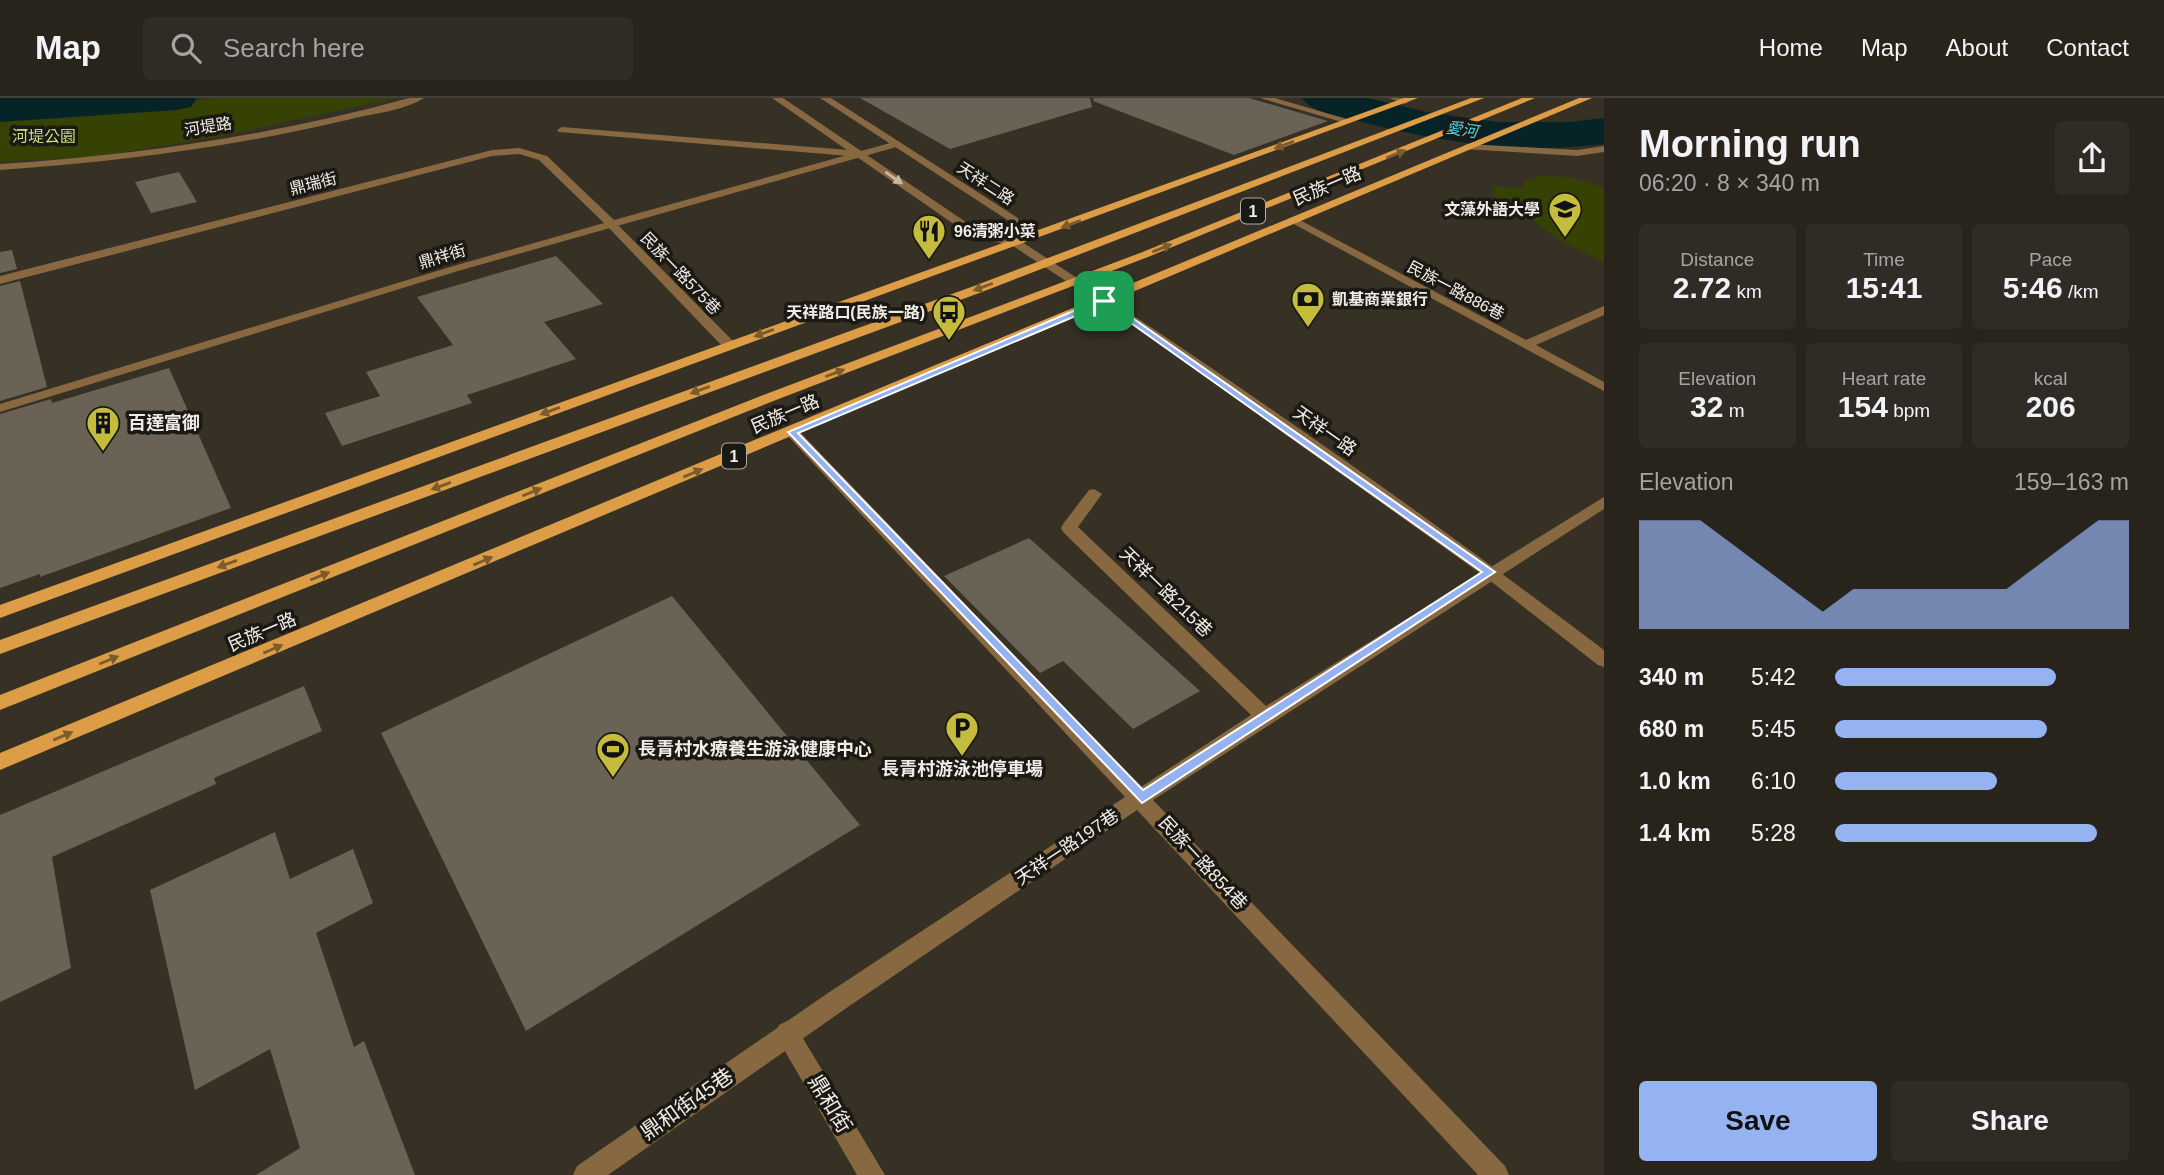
<!DOCTYPE html>
<html lang="en">
<head>
<meta charset="utf-8">
<style>
	body { margin:0; font-family:Arial,"Noto Sans TC",sans-serif; background:#302c25; color:#f1f3f6; height:100vh; display:flex; flex-direction:column; font-size:26px; white-space:nowrap }
	* { box-sizing:border-box; margin:0 }
	p { font-size:23px; color:#a5a4a3 }
	.icon { flex:none; width:38px; height:38px; fill:none; stroke:currentColor; stroke-width:2; stroke-linecap:round; stroke-linejoin:round }
	.map { position:relative; flex:1; overflow:hidden }
	.sheet { display:flex; flex-direction:column; background:#28241c; width:560px }
	.sheet>* { flex:none }
	.pin { position:absolute; display:grid; place-items:center; width:60px; height:60px; color:#fff; margin:-30px; border-radius:14px; box-shadow:0 4px 10px #0006 }
	.round { display:grid; place-items:center; flex:none; width:74px; height:74px; border-radius:7px; background:#302c25 }
	.headline { display:flex; align-items:center; justify-content:space-between; height:119px; padding:0 35px }
	h1 { font-size:38px; font-weight:700; line-height:52px }
	.metrics { display:grid; grid-template-columns:repeat(3,1fr); gap:10px; height:119px; padding:7px 35px }
	.metrics div { display:grid; align-content:center; border-radius:7px; background:#302c25; text-align:center }
	.metrics b { font-size:30px; font-weight:700 }
	.metrics small { font-size:19px; font-weight:400 }
	.metrics p { font-size:19px }
	.chart { height:196px; padding:14px 35px }
	.chart p { display:flex; justify-content:space-between }
	.chart svg { width:100%; height:126px; margin-top:7px; fill:#95b2f1; opacity:.7 }
	.action { display:flex; gap:14px; margin-top:auto; padding:14px 35px }
	.action a { flex:1; height:80px; border-radius:7px; background:#95b2f1; color:#111; font-size:28px; font-weight:700; line-height:80px; text-align:center }
	.action a+a { background:#302c25; color:#f1f3f6 }
	ul { padding:0 35px; list-style:none; font-size:23px }
	li { display:grid; grid-template-columns:112px 84px 1fr; align-items:center; height:52px }
	li i { height:18px; border-radius:9px; background:#95b2f1 }
	header { display:flex; align-items:center; gap:42px; box-sizing:border-box; height:98px; padding:0 35px; background:#28241c; border-bottom:2px solid #44413b }
	header strong { font-size:33px }
	nav { display:flex; gap:38px; margin-inline-start:auto; font-size:24px }
	.search { width:490px; height:63px; background:#302c25; display:flex; align-items:center; gap:18px; box-sizing:border-box; padding:0 24px; border-radius:7px; color:#a5a4a3; font-size:26px }
	main { display:flex; flex:1; min-height:0 }
	.map>svg:first-child { display:block }
	.green { fill:#354204 }
	.lines { fill:none; stroke-linecap:round; stroke-linejoin:round }
	.river { fill:#062427; fill-rule:evenodd }
	.building { fill:#696255 }
	.service { fill:#876841; fill-rule:evenodd }
	.minor { fill:#876841; fill-rule:evenodd }
	.tertiary { fill:#876841; fill-rule:evenodd }
	.primary { fill:#dc9d46; fill-rule:evenodd }
	.oneway { fill:#7c5b2c }
	.oneway2 { fill:#c7b8a4 }
	.route { fill:#95b2f1; stroke:#fff; stroke-width:2; fill-rule:evenodd }
	.labels { text-anchor:middle; stroke-width:7; stroke-linejoin:round; paint-order:stroke }
	.far-street-label { font-size:16px; fill:#f1ede6; stroke:#1b1913 }
	.far-water-label { font-size:16px; font-style:italic; fill:#4cd8e6; stroke:#1b1913 }
	.far-park-label { font-size:16px; fill:#c5de84; stroke:#1b1913 }
	.far-poi-label { font-size:16px; font-weight:bold; fill:#f1ede6; stroke:#1b1913; text-anchor:end }
	.shield { fill:#1b1913; stroke:#b1ada7; stroke-width:2 }
	.shield-label { font-size:16px; font-weight:bold; fill:#f1ede6 }
	.street-label { font-size:18px; fill:#f1ede6; stroke:#1b1913 }
	.poi-label { font-size:18px; font-weight:bold; fill:#f1ede6; stroke:#1b1913; text-anchor:start }
	.near-street-label { font-size:21px; fill:#f1ede6; stroke:#1b1913 }
</style>
</head>
<body>
<header>
<strong>Map</strong>
<div class="search"><svg class="icon" aria-label="search" viewBox="0 0 24 24"><circle cx="10" cy="10" r="6"/><path d="M15 15l6 6"/></svg>Search here</div>
<nav><a>Home</a><a>Map</a><a>About</a><a>Contact</a></nav>
</header>
<main>
<div class="map">
<svg width="1604" height="1077" viewBox="0 0 1604 1077">
	<rect width="100%" height="100%" fill="#363025"/>
	<!-- green -->
	<path class="green" d="M 218,0 L 398,0 L 216,39 L 100,58 L 0,64 L 0,17 L 144,10 Z
		M 1539,78 L 1568,79 L 1604,89 L 1604,165 L 1553,138 L 1532,121 L 1497,112 L 1492,88 L 1521,91 L 1526,82 Z"/>
	<g class="lines">
		<!-- river -->
		<path class="river" d="M 0,0 L 197,0 L 191,9 L 177,12 L 0,24 Z
			M 1302,0 L 1368,0 L 1426,14 L 1497,24 L 1569,24 L 1604,20 L 1604,46 C 1518,57 1438,44 1354,22 C 1337,17 1312,15 1302,0 Z"/>
	</g>
	<!-- building -->
	<path class="building" d="M 860,0 L 1090,0 L 1092,9 L 950,51 Z
		M 1094,0 L 1249,0 L 1328,23 L 1234,57 L 1093,3 Z
		M 179,74 L 197,104 L 151,115 L 135,84 Z
		M 12,152 L 17,171 L 0,175 L 0,154 Z
		M 556,158 L 603,206 L 544,224 L 576,261 L 467,297 L 472,305 L 342,348 L 325,315 L 380,298 L 366,274 L 453,247 L 417,199 Z
		M 20,183 L 47,289 L 0,303 L 0,188 Z
		M 169,270 L 231,410 L 40,479 L 40,476 L 0,490 L 0,316 L 51,301 L 52,305 Z
		M 1029,440 L 1139,538 L 1200,593 L 1133,631 L 1063,563 L 1040,575 L 944,478 Z
		M 672,498 L 860,727 L 526,933 L 381,635 Z
		M 304,588 L 322,633 L 214,680 L 216,686 L 52,759 L 71,870 L 0,904 L 0,717 Z
		M 275,734 L 290,781 L 353,751 L 373,805 L 316,835 L 354,949 L 364,943 L 415,1077 L 256,1077 L 300,1050 L 270,951 L 195,992 L 150,792 Z"/>
	<g class="lines">
		<!-- service -->
		<path class="service" d="M 1260,0 L 1275,0 L 1353,23 L 1345,25 Z
			M 1389,0 L 1404,0 L 1410,3 L 1405,6 Z
			M 562,29 L 861,53 L 866,56 L 861,59 L 559,34 L 557,32 Z
			M 1467,46 L 1577,52 L 1604,48 L 1604,54 L 1577,58 L 1464,51 L 1462,49 Z
			M 1294,119 L 1526,242 L 1604,208 L 1604,217 L 1536,247 L 1604,284 L 1604,293 L 1290,124 L 1289,122 Z
			M 606,123 L 614,123 L 734,244 L 734,250 L 724,250 L 606,127 Z
			M 792,330 L 797,331 L 1141,689 L 1251,617 L 1063,434 L 1061,430 L 1063,426 L 1089,392 L 1094,391 L 1102,396 L 1078,429 L 1266,608 L 1604,399 L 1604,411 L 1153,702 L 1505,1068 L 1509,1077 L 1478,1077 L 1137,712 L 845,911 L 608,1077 L 573,1077 L 577,1068 L 828,895 L 1125,699 L 787,337 L 787,331 Z"/>
		<!-- minor -->
		<path class="minor" d="M 409,0 L 424,0 C 404,13 370,16 347,22 C 233,49 117,64 0,72 L 0,66 C 139,57 275,37 409,0 Z
			M 897,43 L 902,46 L 900,48 L 458,173 L 0,314 L 0,306 L 450,169 L 604,125 L 539,62 L 519,56 L 492,58 L 0,186 L 0,178 L 492,52 L 519,50 L 547,58 L 614,122 Z
			M 787,923 L 795,927 L 885,1077 L 857,1077 L 779,943 L 775,935 L 779,927 Z"/>
		<!-- tertiary -->
		<path class="tertiary" d="M 772,0 L 783,0 L 979,133 L 1011,140 L 1009,123 L 820,0 L 831,0 L 1018,120 L 1022,144 C 1220,273 1416,409 1604,552 L 1604,569 L 1598,567 L 1484,478 L 1134,228 L 1013,148 L 971,138 Z"/>
		<!-- primary -->
		<path class="primary" d="M 1404,0 L 1418,0 L 0,520 L 0,507 Z
			M 1471,0 L 1484,0 L 982,194 L 0,556 L 0,542 L 974,188 Z
			M 1522,0 L 1535,0 L 1148,159 L 776,302 L 0,612 L 0,597 L 766,296 L 1140,155 Z
			M 1579,0 L 1592,0 L 0,672 L 0,655 Z"/>
	</g>
	<!-- one-way arrows -->
	<defs><path id="oneway-solid" d="M-6-.8H1V-3.2L6.5 0L1 3.2V.8H-6Z" transform="scale(1.75)"/></defs>
	<g class="oneway">
		<use href="#oneway-solid" transform="translate(1284 47) rotate(160)"/>
		<use href="#oneway-solid" transform="translate(1396 56) rotate(-22)"/>
		<use href="#oneway-solid" transform="translate(1071 126) rotate(160)"/>
		<use href="#oneway-solid" transform="translate(1162 150) rotate(-22)"/>
		<use href="#oneway-solid" transform="translate(983 189) rotate(159)"/>
		<use href="#oneway-solid" transform="translate(764 235) rotate(160)"/>
		<use href="#oneway-solid" transform="translate(835 275) rotate(-21)"/>
		<use href="#oneway-solid" transform="translate(700 292) rotate(160)"/>
		<use href="#oneway-solid" transform="translate(550 313) rotate(160)"/>
		<use href="#oneway-solid" transform="translate(693 375) rotate(-23)"/>
		<use href="#oneway-solid" transform="translate(441 388) rotate(160)"/>
		<use href="#oneway-solid" transform="translate(532 394) rotate(-22)"/>
		<use href="#oneway-solid" transform="translate(483 463) rotate(-23)"/>
		<use href="#oneway-solid" transform="translate(227 466) rotate(160)"/>
		<use href="#oneway-solid" transform="translate(320 478) rotate(-22)"/>
		<use href="#oneway-solid" transform="translate(273 551) rotate(-23)"/>
		<use href="#oneway-solid" transform="translate(109 562) rotate(-22)"/>
		<use href="#oneway-solid" transform="translate(63 638) rotate(-23)"/>
	</g>
	<use class="oneway2" href="#oneway-solid" transform="translate(894 80) rotate(35)"/>
	<!-- route -->
	<path class="route" d="M 1104,200 L 1495,474 L 1142,705 L 788,334 ZM 1104,206 L 1482,474 L 1143,692 L 798,335 Z"/>
	<!-- icons -->
	<defs>
		<symbol id="university-pin" viewBox="-11 -11 22 30"><path d="M0 17L-7.5 6A9.5 9.5 0 1 1 7.5 6Z" fill="#c5bc3d" stroke="#1b1913"/><path d="M0-5L7-2L0 1L-7-2ZM-4 1L0 2.5L4 1V4Q0 6-4 4Z" fill="#111"/></symbol>
		<symbol id="restaurant-pin" viewBox="-11 -11 22 30"><path d="M0 17L-7.5 6A9.5 9.5 0 1 1 7.5 6Z" fill="#c5bc3d" stroke="#1b1913"/><path d="M-5-6h1v4h1v-4h1v4h1v-4h1v5L-1.5 .5V6h-2V.5L-5-1ZM5-6V6H3V1.5H1.5Q1.5-4 5-6Z" fill="#111"/></symbol>
		<symbol id="bank-pin" viewBox="-11 -11 22 30"><path d="M0 17L-7.5 6A9.5 9.5 0 1 1 7.5 6Z" fill="#c5bc3d" stroke="#1b1913"/><path d="M-6-4H6V4H-6ZM0-2.3a2.3 2.3 0 1 0 0 4.6a2.3 2.3 0 1 0 0-4.6Z" fill="#111"/></symbol>
		<symbol id="bus-pin" viewBox="-11 -11 22 30"><path d="M0 17L-7.5 6A9.5 9.5 0 1 1 7.5 6Z" fill="#c5bc3d" stroke="#1b1913"/><path d="M-5-6H5V4H4V6H2V4H-2V6H-4V4H-5ZM-3.5-4V0h7V-4ZM-3.5 1.2v1.5H-2V1.2ZM2 1.2v1.5H3.5V1.2Z" fill="#111"/></symbol>
		<symbol id="building-pin" viewBox="-11 -11 22 30"><path d="M0 17L-7.5 6A9.5 9.5 0 1 1 7.5 6Z" fill="#c5bc3d" stroke="#1b1913"/><path d="M-4-6H4V6H1V3H-1V6H-4ZM-2.5-4.3h1.7v1.8h-1.7ZM.8-4.3h1.7v1.8H.8ZM-2.5-1h1.7V.8h-1.7ZM.8-1h1.7V.8H.8Z" fill="#111"/></symbol>
		<symbol id="parking-pin" viewBox="-11 -11 22 30"><path d="M0 17L-7.5 6A9.5 9.5 0 1 1 7.5 6Z" fill="#c5bc3d" stroke="#1b1913"/><path d="M-3.5-5.5H1a3.5 3.5 0 0 1 0 7H-1V5.5H-3.5ZM-1-3.4V-.6H.8a1.4 1.4 0 0 0 0-2.8Z" fill="#111"/></symbol>
		<symbol id="stadium-pin" viewBox="-11 -11 22 30"><path d="M0 17L-7.5 6A9.5 9.5 0 1 1 7.5 6Z" fill="#c5bc3d" stroke="#1b1913"/><path d="M0-5a6.5 5 0 1 0 0 10a6.5 5 0 1 0 0-10ZM-3.5-1.8h7v3.6h-7Z" fill="#111"/></symbol>
	</defs>
	<g fill-rule="evenodd">
		<use href="#university-pin" x="1546" y="92" width="38" height="52"/>
		<use href="#restaurant-pin" x="910" y="114" width="38" height="52"/>
		<use href="#bank-pin" x="1289" y="182" width="38" height="52"/>
		<use href="#bus-pin" x="930" y="195" width="38" height="52"/>
		<use href="#building-pin" x="84" y="306" width="38" height="52"/>
		<use href="#parking-pin" x="943" y="611" width="38" height="52"/>
		<use href="#stadium-pin" x="594" y="632" width="38" height="52"/>
	</g>
	<g class="labels">
		<!-- far-street labels -->
		<g class="far-street-label">
			<text transform="translate(208 28) rotate(-9)" y="6">河堤路</text>
			<text transform="translate(313 85) rotate(-14)" y="6">鼎瑞街</text>
			<text transform="translate(986 85) rotate(33)" y="6">天祥二路</text>
			<text transform="translate(442 158) rotate(-17)" y="6">鼎祥街</text>
			<text transform="translate(681 175) rotate(46)" y="6">民族一路575巷</text>
			<text transform="translate(1456 192) rotate(28)" y="6">民族一路886巷</text>
		</g>
		<!-- far-water labels -->
		<g class="far-water-label">
			<text transform="translate(1462 31) rotate(9)" y="6">愛河</text>
		</g>
		<!-- far-park labels -->
		<g class="far-park-label">
			<text x="44" y="44">河堤公園</text>
		</g>
		<!-- far-poi labels -->
		<g class="far-poi-label">
			<text x="1540" y="117">文藻外語大學</text>
			<text x="954" y="139" text-anchor="start">96清粥小菜</text>
			<text x="1332" y="207" text-anchor="start">凱基商業銀行</text>
			<text x="925" y="220">天祥路口(民族一路)</text>
		</g>
		<!-- shield labels -->
		<g class="shield">
			<rect x="1241" y="100.5" width="24" height="25" rx="5"/>
			<rect x="722" y="345.5" width="24" height="25" rx="5"/>
		</g>
		<g class="shield-label">
			<text x="1253" y="119">1</text>
			<text x="734" y="364">1</text>
		</g>
		<!-- street labels -->
		<g class="street-label">
			<text transform="translate(1327 88) rotate(-23)" y="6">民族一路</text>
			<text transform="translate(785 316) rotate(-23)" y="6">民族一路</text>
			<text transform="translate(1325 333) rotate(35)" y="6">天祥一路</text>
			<text transform="translate(1166 494) rotate(44)" y="6">天祥一路215巷</text>
			<text transform="translate(262 534) rotate(-23)" y="6">民族一路</text>
			<text transform="translate(1067 749) rotate(-34)" y="6">天祥一路197巷</text>
			<text transform="translate(1203 765) rotate(47)" y="6">民族一路854巷</text>
		</g>
		<!-- poi labels -->
		<g class="poi-label">
			<text x="128" y="331">百達富御</text>
			<text x="638" y="657">長青村水療養生游泳健康中心</text>
			<text x="962" y="677" text-anchor="middle">長青村游泳池停車場</text>
		</g>
		<!-- near-street labels -->
		<g class="near-street-label">
			<text transform="translate(687 1006) rotate(-35)" y="7">鼎和街45巷</text>
			<text transform="translate(830 1006) rotate(59)" y="7">鼎和街</text>
		</g>
	</g>
</svg>
<div class="pin" style="left:1104px;top:203px;background:#1e9e55"><svg class="icon" aria-label="arrive" viewBox="0 0 24 24"><path d="M6 21V4h12l-3 4 3 4H6"/></svg></div>
</div>
<section class="sheet">
<div class="headline"><div><h1>Morning run</h1><p>06:20 · 8 × 340 m</p></div><a class="round"><svg class="icon" aria-label="share" viewBox="0 0 24 24"><path d="M12 15V3M7 8l5-5 5 5M5 13v7h14v-7"/></svg></a></div>
<div class="metrics">
<div><p>Distance</p><b>2.72<small> km</small></b></div>
<div><p>Time</p><b>15:41</b></div>
<div><p>Pace</p><b>5:46<small> /km</small></b></div>
</div>
<div class="metrics">
<div><p>Elevation</p><b>32<small> m</small></b></div>
<div><p>Heart rate</p><b>154<small> bpm</small></b></div>
<div><p>kcal</p><b>206</b></div>
</div>
<div class="chart"><p><span>Elevation</span>159–163 m</p>
<svg viewBox="0 0 160 44" preserveAspectRatio="none"><path d="M0 44V6L10 6L20 6L30 14L40 22L50 30L60 38L70 30L80 30L90 30L100 30L110 30L120 30L130 22L140 14L150 6L160 6V44z"/></svg>
</div>
<ul>
<li><b>340 m</b>5:42<i style="width:75%"></i></li>
<li><b>680 m</b>5:45<i style="width:72%"></i></li>
<li><b>1.0 km</b>6:10<i style="width:55%"></i></li>
<li><b>1.4 km</b>5:28<i style="width:89%"></i></li>
</ul>
<div class="action"><a>Save</a><a>Share</a></div>
</section>
</main>
</body>
</html>
